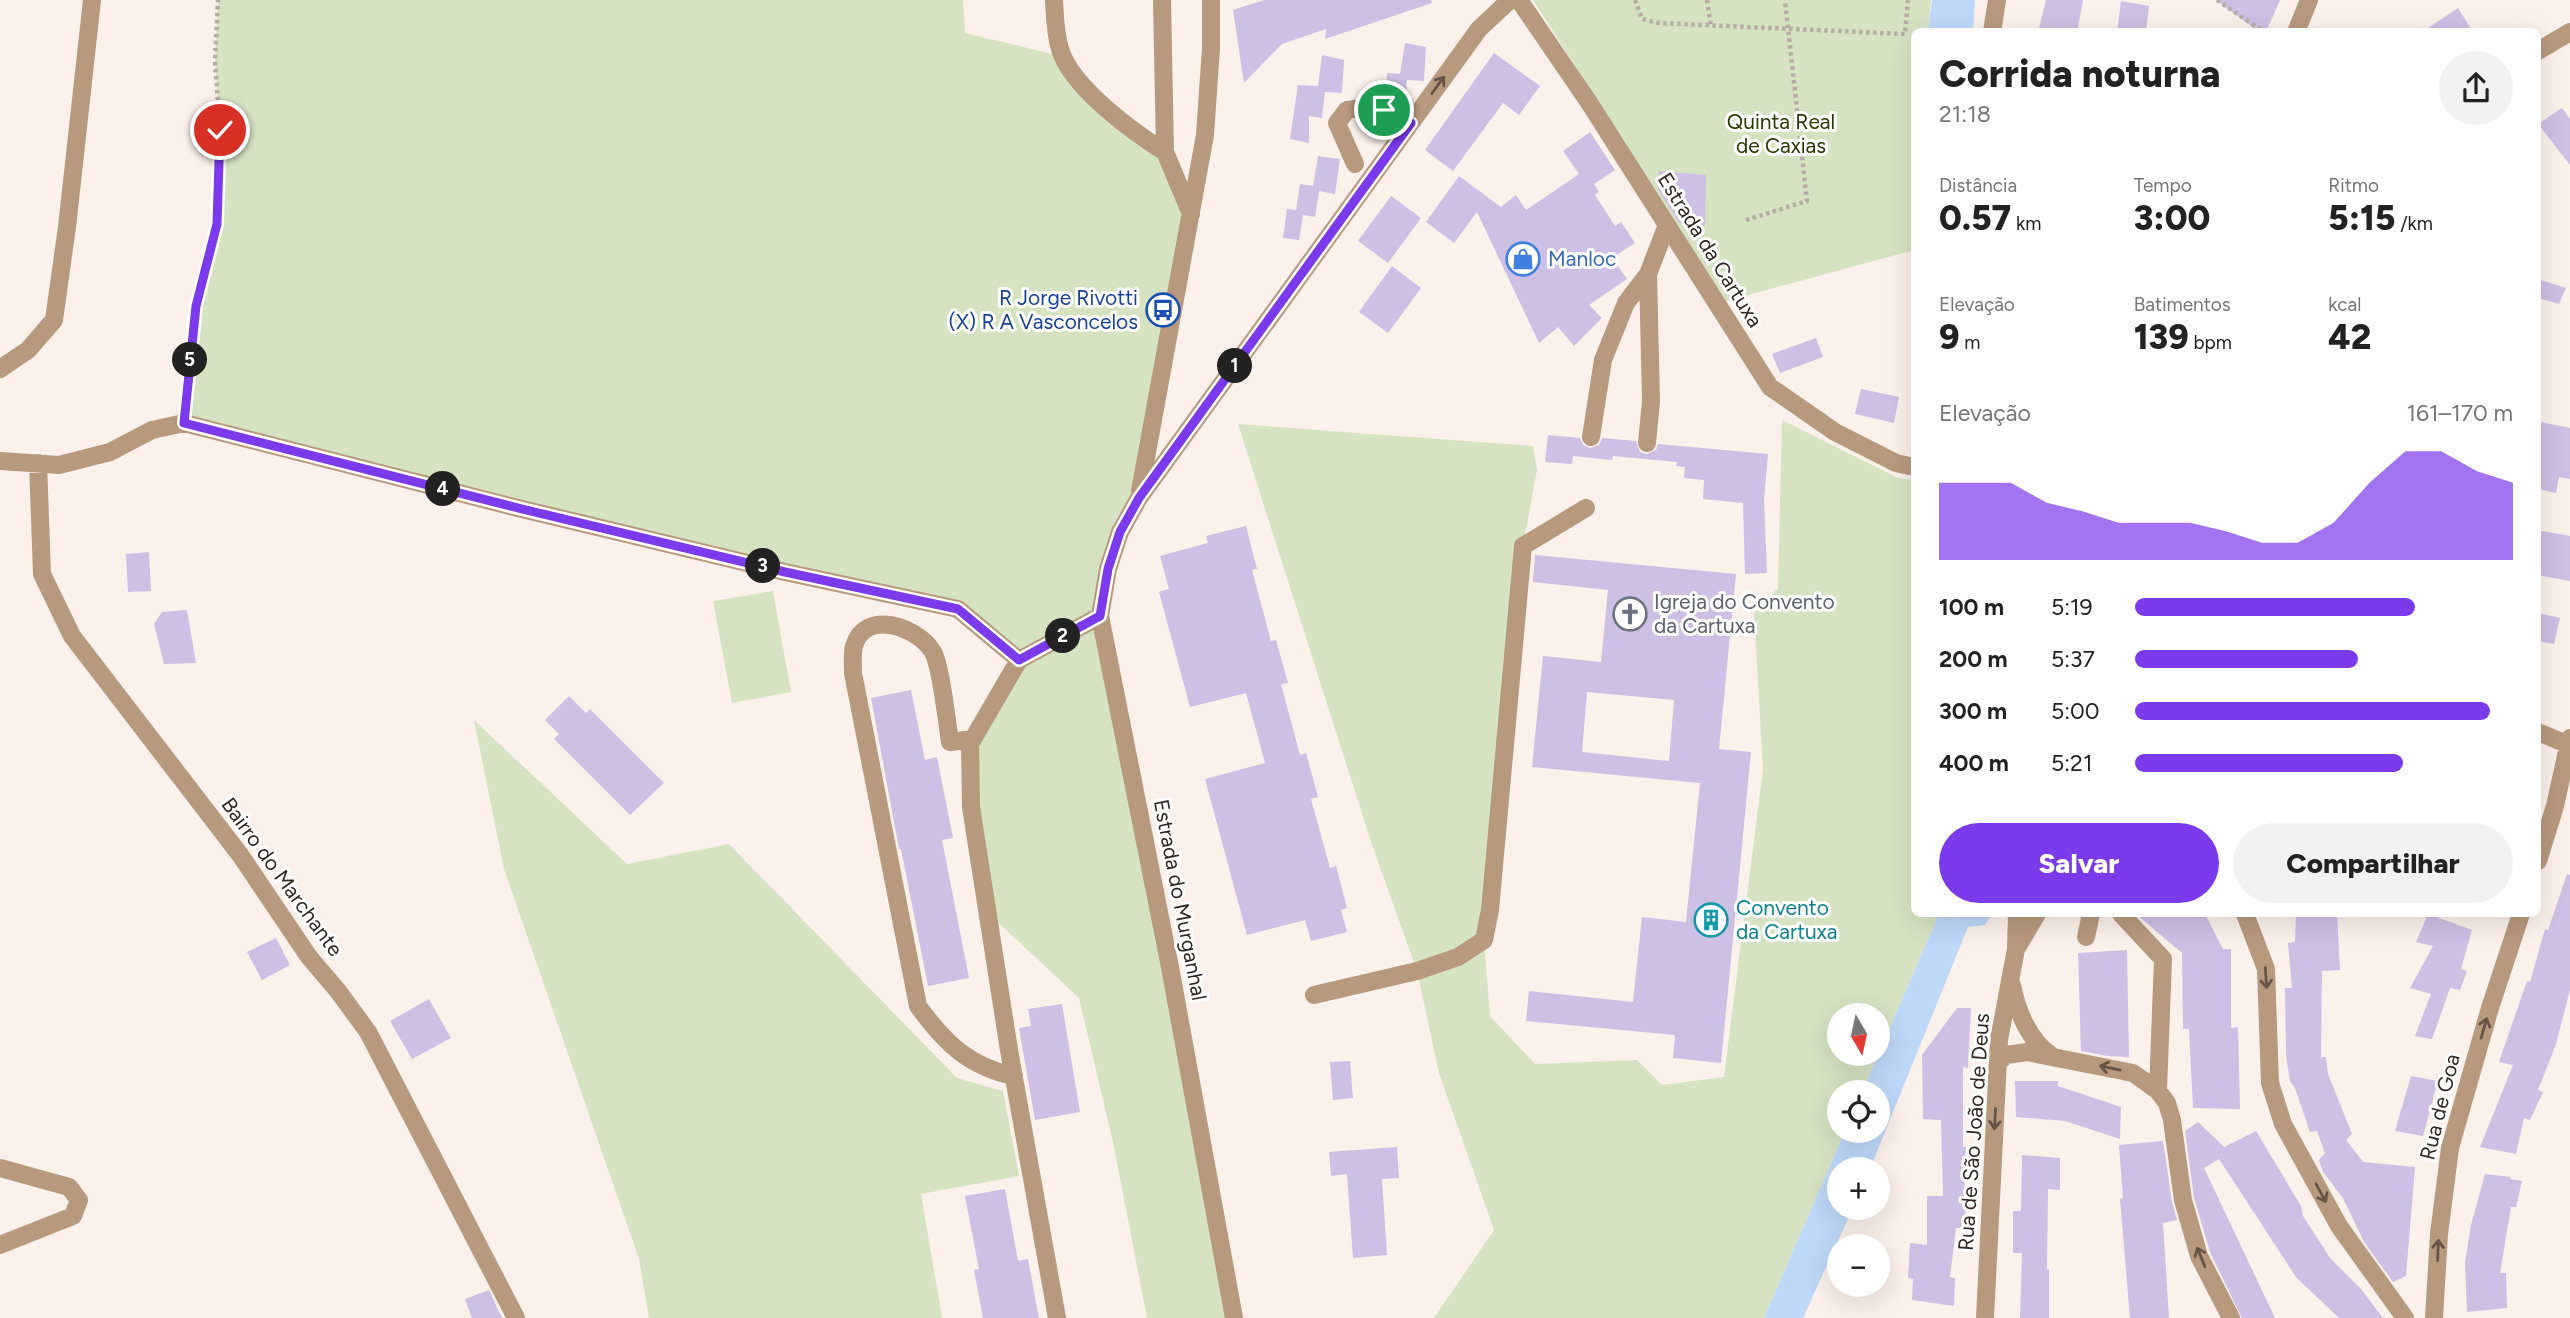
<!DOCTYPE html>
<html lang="pt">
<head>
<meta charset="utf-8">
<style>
	body { margin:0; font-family:Figtree,sans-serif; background:#f2f2f2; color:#222; height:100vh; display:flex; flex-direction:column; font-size:26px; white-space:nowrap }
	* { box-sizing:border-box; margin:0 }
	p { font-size:23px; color:#767676 }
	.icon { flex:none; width:38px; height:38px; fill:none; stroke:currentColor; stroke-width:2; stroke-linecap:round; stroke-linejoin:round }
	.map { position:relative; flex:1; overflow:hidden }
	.details { position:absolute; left:1911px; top:28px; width:630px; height:889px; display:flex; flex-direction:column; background:#fff; border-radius:10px; box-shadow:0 7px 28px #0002 }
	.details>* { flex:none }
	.needle { width:46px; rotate:171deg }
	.controls { position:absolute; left:1827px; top:1003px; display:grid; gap:14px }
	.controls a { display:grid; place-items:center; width:63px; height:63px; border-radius:50%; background:#fff; box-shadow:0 7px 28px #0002; font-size:35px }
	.pin { position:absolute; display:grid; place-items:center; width:60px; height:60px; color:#fff; margin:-30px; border:4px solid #fff; border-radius:50%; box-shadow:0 2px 7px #0007 }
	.km { position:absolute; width:35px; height:35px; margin:-18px; border-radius:50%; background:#222; color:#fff; font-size:19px; line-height:35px; text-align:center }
	.round { display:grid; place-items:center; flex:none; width:74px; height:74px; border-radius:37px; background:#f2f2f2 }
	.head { display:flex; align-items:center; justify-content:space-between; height:119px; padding:0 28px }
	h1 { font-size:38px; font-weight:800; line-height:52px }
	.metrics { display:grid; grid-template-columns:repeat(3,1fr); gap:10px; height:119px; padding:7px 28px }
	.metrics div { display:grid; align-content:center }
	.metrics b { font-size:35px; font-weight:800 }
	.metrics small { font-size:19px; font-weight:400 }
	.metrics p { font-size:19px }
	.chart { height:196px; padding:14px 28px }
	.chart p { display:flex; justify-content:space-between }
	.chart svg { width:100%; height:126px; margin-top:7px; fill:#7c3aed; opacity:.7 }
	.button { display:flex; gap:14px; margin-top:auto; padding:14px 28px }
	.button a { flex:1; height:80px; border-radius:42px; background:#7c3aed; color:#fff; font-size:28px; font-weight:800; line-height:80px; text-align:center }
	.button a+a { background:#f2f2f2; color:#222 }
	ul { padding:0 28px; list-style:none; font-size:23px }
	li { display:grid; grid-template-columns:112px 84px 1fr; align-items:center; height:52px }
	li i { height:18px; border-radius:9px; background:#7c3aed }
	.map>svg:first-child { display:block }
	.green { fill:#d5e3c3; fill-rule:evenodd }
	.water { fill:#bed8f9 }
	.building { fill:#cebfe4; fill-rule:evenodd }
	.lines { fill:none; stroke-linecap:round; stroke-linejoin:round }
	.path { stroke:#b7aca6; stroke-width:4.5; stroke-dasharray:3.5 3.5; stroke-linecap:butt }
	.minor { stroke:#b7997e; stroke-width:18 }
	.oneway { stroke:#675446 }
	.route-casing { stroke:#fff; stroke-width:14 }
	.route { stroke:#7c3aed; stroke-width:9 }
	.labels { text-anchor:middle; stroke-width:6; stroke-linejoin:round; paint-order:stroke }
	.park-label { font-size:21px; fill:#273a00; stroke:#fff }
	.street-label { font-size:21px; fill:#312621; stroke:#fff }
	.shop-label { font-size:21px; fill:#366cbe; stroke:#fff; text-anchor:start }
	.transit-label { font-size:21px; fill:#164399; stroke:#fff; text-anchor:end }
	.worship-label { font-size:21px; fill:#5b616d; stroke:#fff; text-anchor:start }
	.culture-label { font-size:21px; fill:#0d838f; stroke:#fff; text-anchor:start }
</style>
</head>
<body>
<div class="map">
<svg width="2570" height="1318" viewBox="0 0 2570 1318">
	<rect width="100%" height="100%" fill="#fcf0ea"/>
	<!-- green -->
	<path class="green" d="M 218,0 L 963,0 L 965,33 L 1053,54 L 1195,192 L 1139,498 L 1100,616 L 1232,1318 L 1147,1318 L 1113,1142 L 1079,998 L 988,913 L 970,744 L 1019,661 L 958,609 L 184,423 L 196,306 L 217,224 L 220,130 L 215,61 Z
		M 1533,0 L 1931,0 L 1928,31 L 1914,32 L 1914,250 L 1726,301 Z
		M 1782,420 L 1898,478 L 1914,480 L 1914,914 L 1939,914 L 1862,1092 L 1839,1092 L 1839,1130 L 1845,1131 L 1764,1318 L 1434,1318 L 1494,1230 L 1439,1073 L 1417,971 L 1372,845 L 1238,424 L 1533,446 L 1537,470 L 1523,546 L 1484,940 L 1490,1016 L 1535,1064 L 1637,1060 L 1662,1085 L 1724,1077 L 1763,769 L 1754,613 L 1778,588 ZM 1839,1015 L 1878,1015 L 1878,1054 L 1839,1054 Z
		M 773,591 L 791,692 L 732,703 L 713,601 Z
		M 474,720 L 627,864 L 729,844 L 957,1078 L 1003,1091 L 1019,1176 L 921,1194 L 942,1318 L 649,1318 L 639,1259 L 504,869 Z"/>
	<!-- water -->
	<path class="water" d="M 1932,0 L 1975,0 L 1973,31 L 1928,31 Z
		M 1939,914 L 1992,914 L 1985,925 L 1968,927 L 1870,1169 L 1839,1169 L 1839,1208 L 1853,1208 L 1803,1318 L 1764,1318 L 1845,1131 L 1878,1130 L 1878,1092 L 1862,1092 Z"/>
	<!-- building -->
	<path class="building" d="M 1264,0 L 1431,0 L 1432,3 L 1325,39 L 1326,29 L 1282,44 L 1244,83 L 1233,10 Z
		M 2046,0 L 2083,0 L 2077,32 L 2038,32 Z
		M 2216,0 L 2280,0 L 2266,32 L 2259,32 Z
		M 2121,1 L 2149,6 L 2146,32 L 2117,32 Z
		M 2458,8 L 2473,32 L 2422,32 Z
		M 1405,43 L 1426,47 L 1424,81 L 1407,80 L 1405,103 L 1386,100 L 1387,73 L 1400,74 Z
		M 1494,53 L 1540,86 L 1519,115 L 1503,103 L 1453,171 L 1425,150 Z
		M 1322,55 L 1344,60 L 1342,93 L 1325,92 L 1322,118 L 1309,116 L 1309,143 L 1290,139 L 1298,85 L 1318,86 Z
		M 2562,108 L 2570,119 L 2570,165 L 2538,124 Z
		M 1590,132 L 1615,170 L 1594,184 L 1599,192 L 1595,195 L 1615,226 L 1621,222 L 1635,243 L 1612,258 L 1627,279 L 1589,305 L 1602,318 L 1574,346 L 1558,327 L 1539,343 L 1477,212 L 1454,243 L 1426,222 L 1459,176 L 1501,207 L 1516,195 L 1526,210 L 1579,174 L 1563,151 Z
		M 1318,156 L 1340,159 L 1335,194 L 1319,191 L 1315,217 L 1303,215 L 1299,240 L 1283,238 L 1287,209 L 1296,210 L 1300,184 L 1313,186 Z
		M 1659,171 L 1706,175 L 1705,226 L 1679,223 L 1658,189 Z
		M 1391,196 L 1421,218 L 1388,263 L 1358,241 Z
		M 1392,266 L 1421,288 L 1388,333 L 1359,312 Z
		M 2538,279 L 2566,288 L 2559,304 L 2538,298 Z
		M 1816,338 L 1823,357 L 1780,373 L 1772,354 Z
		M 1861,389 L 1899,397 L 1894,423 L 1855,414 Z
		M 2541,422 L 2570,428 L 2570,479 L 2559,477 L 2556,493 L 2538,489 L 2538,438 Z
		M 1548,435 L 1580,438 L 1583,445 L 1590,448 L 1599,445 L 1602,438 L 1636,441 L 1640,452 L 1647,454 L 1656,450 L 1658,444 L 1768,454 L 1764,500 L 1767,573 L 1745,574 L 1743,503 L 1703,499 L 1704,480 L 1684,478 L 1685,467 L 1676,466 L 1677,462 L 1613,456 L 1612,460 L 1573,456 L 1572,464 L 1545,462 Z
		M 1246,526 L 1257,569 L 1252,570 L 1271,641 L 1276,640 L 1288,683 L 1281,684 L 1300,755 L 1306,753 L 1318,797 L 1311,799 L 1330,868 L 1336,866 L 1347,908 L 1341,910 L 1347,932 L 1311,941 L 1305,920 L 1247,935 L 1205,779 L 1265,763 L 1246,693 L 1190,707 L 1159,592 L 1169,589 L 1160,556 L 1208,543 L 1206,536 Z
		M 2538,530 L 2570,536 L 2570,581 L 2538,575 Z
		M 149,552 L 151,591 L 128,592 L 126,554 Z
		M 1535,555 L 1736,574 L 1719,749 L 1751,752 L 1721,1063 L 1673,1058 L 1675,1035 L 1526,1021 L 1529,991 L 1633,1002 L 1642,917 L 1686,922 L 1700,783 L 1532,767 L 1543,656 L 1601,662 L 1608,590 L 1533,582 ZM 1587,692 L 1674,700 L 1669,761 L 1582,752 Z
		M 187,610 L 196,663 L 164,664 L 154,624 L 162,612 Z
		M 2538,613 L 2560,618 L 2554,644 L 2538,641 Z
		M 911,690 L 925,760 L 937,757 L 953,838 L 942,840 L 969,978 L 928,986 L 901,849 L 899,849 L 871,698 Z
		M 569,696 L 586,713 L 590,709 L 664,783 L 630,815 L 554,739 L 559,734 L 545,720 Z
		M 2567,874 L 2570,875 L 2570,990 L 2556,1044 L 2538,1090 L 2543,1092 L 2530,1120 L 2524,1118 L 2516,1154 L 2480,1147 L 2513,1065 L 2499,1062 L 2527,981 L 2530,982 L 2545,929 L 2548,930 Z
		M 2136,914 L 2205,914 L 2223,949 L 2231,949 L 2231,1028 L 2238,1027 L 2240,1109 L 2193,1108 L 2189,1029 L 2183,1029 L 2182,953 Z
		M 2296,914 L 2337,914 L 2340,970 L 2322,971 L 2321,1057 L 2326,1057 L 2328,1074 L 2352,1134 L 2346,1140 L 2363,1162 L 2415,1167 L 2406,1276 L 2393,1282 L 2364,1242 L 2343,1198 L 2323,1172 L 2319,1160 L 2325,1153 L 2317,1131 L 2310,1132 L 2295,1088 L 2290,1081 L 2286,1055 L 2285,988 L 2292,988 L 2288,943 L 2295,942 Z
		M 2428,914 L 2472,930 L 2461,969 L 2467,971 L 2460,990 L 2450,988 L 2432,1039 L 2415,1036 L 2431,994 L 2410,988 L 2433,946 L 2416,942 Z
		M 276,938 L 290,965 L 262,980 L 247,952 Z
		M 2127,950 L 2129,1057 L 2107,1056 L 2081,1051 L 2078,953 Z
		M 429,999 L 451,1038 L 412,1059 L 390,1021 Z
		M 1062,1004 L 1080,1112 L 1035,1120 L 1019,1028 L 1031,1026 L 1028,1009 Z
		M 1957,1008 L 1971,1008 L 1968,1068 L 1963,1067 L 1963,1147 L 1966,1147 L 1964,1197 L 1967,1228 L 1956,1228 L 1950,1277 L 1955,1278 L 1954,1306 L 1912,1300 L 1913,1279 L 1908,1278 L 1910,1243 L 1927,1245 L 1927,1196 L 1943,1196 L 1941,1120 L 1923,1119 L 1922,1055 Z
		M 1350,1061 L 1353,1098 L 1333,1100 L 1330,1062 Z
		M 2411,1076 L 2438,1081 L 2423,1136 L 2395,1131 Z
		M 2015,1081 L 2058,1081 L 2058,1086 L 2121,1107 L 2120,1139 L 2065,1121 L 2016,1117 Z
		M 2198,1122 L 2224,1147 L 2256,1131 L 2301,1206 L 2303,1216 L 2330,1258 L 2362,1290 L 2383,1318 L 2339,1318 L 2296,1277 L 2219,1159 L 2204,1168 L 2275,1318 L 2242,1318 L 2210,1252 L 2194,1198 L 2185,1131 Z
		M 2163,1141 L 2172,1202 L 2177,1220 L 2163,1223 L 2169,1318 L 2130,1318 L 2120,1199 L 2123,1198 L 2119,1145 Z
		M 1397,1147 L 1399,1178 L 1382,1179 L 1387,1255 L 1353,1258 L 1347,1174 L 1331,1176 L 1329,1152 Z
		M 2022,1155 L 2060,1158 L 2060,1190 L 2048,1189 L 2047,1269 L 2049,1269 L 2049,1318 L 2020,1318 L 2022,1253 L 2013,1253 L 2013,1211 L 2021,1211 Z
		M 2485,1174 L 2511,1177 L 2510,1179 L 2522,1181 L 2516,1207 L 2511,1207 L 2500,1273 L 2506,1273 L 2507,1308 L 2467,1312 L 2465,1262 L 2471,1225 Z
		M 1005,1189 L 1018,1261 L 1028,1259 L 1039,1318 L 983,1318 L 974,1270 L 979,1269 L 965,1196 Z
		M 489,1290 L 502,1318 L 472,1318 L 465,1299 Z"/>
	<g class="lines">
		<!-- path -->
		<path class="path" d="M 1635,0 L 1642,19 L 1658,23 L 1905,34 L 1908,0
			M 1707,0 L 1711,26
			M 2217,0 L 2264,32
			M 1746,220 L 1807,201 L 1785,0
			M 186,405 L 196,306 L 217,224 L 220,130 L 215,61 L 218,0"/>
		<!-- minor -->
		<path class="minor" d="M 1054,0 C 1055,17 1055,33 1060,49 C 1071,87 1133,132 1165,152
			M 1162,0 L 1165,152 L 1191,214
			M 1519,0 L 1590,104 L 1770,387 L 1835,432 L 1896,463 L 1914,467
			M 1992,32 L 1997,0
			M 2296,32 L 2309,0
			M 2538,51 L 2570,32
			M 1355,164 L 1337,123 L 1347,110 C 1371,105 1389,113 1411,123
			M 0,369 L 28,350 L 54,320 L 67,227 L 92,0
			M 1591,437 L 1603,360 L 1626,303 L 1648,274 L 1667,225
			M 1647,443 L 1651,401 L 1648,274
			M 0,461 L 59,465 L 110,452 L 152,430 L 184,423 L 522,509 L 785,572 L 958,609 L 1019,660
			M 38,463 L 42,574 L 72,636 L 241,856 L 309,957 L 338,991 L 368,1032 L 516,1318
			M 1140,491 L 1205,135 L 1211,48 L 1211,0
			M 2538,732 L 2569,745
			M 973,739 L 950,742 C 947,723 941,666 933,652 C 918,627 865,608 854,646 C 852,654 853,665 853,673 L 918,1006 C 944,1042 969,1067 1014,1076
			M 2538,861 L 2555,806 L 2570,738
			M 2121,914 L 2163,959 L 2158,1091
			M 2245,914 L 2266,969 L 2270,1083 L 2283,1124 L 2339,1226 L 2405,1318
			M 2086,937 L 2091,914
			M 2018,946 L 2037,914
			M 2012,985 C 2017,1011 2029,1041 2052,1056
			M 1314,995 L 1417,971 L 1458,957 L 1484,940 L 1490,910 L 1523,546 L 1586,508
			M 1998,1063 L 2006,1055 L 2027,1052 L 2133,1073 L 2158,1091 L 2167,1103 L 2172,1120 L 2183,1200 L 2199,1256 L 2231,1318
			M 0,1168 L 69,1187 L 79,1200 L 73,1216 L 0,1245
			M 1057,1318 L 1009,1050 L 971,807 L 970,744 L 1019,660 L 1100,616
			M 1234,1318 L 1170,967 L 1100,616 L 1108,569 L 1120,532 L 1139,498 L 1479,29 L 1510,0
			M 1985,1318 L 1999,1040 L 2016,949 L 2017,914
			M 2434,1318 L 2439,1234 L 2450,1148 L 2490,1008 L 2521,914"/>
	</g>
	<!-- one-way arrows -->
	<defs><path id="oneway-shaft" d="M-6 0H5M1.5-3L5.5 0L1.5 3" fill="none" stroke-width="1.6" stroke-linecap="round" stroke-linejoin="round" transform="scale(1.75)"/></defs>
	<g class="oneway">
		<use href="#oneway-shaft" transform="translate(1438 85) rotate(-54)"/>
		<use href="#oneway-shaft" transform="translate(2266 978) rotate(86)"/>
		<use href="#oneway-shaft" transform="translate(2484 1028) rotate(-74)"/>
		<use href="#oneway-shaft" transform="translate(2110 1068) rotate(-168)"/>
		<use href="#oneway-shaft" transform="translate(1995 1119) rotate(93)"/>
		<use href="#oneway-shaft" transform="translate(2321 1193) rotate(61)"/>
		<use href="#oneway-shaft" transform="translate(2438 1250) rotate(-88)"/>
		<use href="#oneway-shaft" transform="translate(2201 1257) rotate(-112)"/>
	</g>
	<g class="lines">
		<defs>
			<path id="route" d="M 220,130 L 217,224 L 196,306 L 184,423 L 522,509 L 785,572 L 958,609 L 1019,660 L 1100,616 L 1108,569 L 1120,532 L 1139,498 L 1411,123 L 1384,110"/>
		</defs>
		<!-- route casing -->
		<use href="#route" class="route-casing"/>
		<!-- route -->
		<use href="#route" class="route"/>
	</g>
	<!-- icons -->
	<defs>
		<symbol id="shop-ring" viewBox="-11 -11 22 22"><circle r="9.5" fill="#fff" stroke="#3f7fe0" stroke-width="1.5"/><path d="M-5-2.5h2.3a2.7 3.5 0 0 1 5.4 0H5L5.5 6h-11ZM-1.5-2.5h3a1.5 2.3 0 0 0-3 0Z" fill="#3f7fe0"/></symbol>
		<symbol id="bus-ring" viewBox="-11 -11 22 22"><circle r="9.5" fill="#fff" stroke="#1a4fb4" stroke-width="1.5"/><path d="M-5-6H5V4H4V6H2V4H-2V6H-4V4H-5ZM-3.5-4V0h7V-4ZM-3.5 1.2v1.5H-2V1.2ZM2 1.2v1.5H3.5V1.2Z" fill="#1a4fb4"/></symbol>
		<symbol id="church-ring" viewBox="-11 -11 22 22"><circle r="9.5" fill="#fff" stroke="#6b7280" stroke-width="1.5"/><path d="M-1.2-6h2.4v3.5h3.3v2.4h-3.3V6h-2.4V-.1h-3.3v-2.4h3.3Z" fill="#6b7280"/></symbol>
		<symbol id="building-ring" viewBox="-11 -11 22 22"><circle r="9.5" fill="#fff" stroke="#0f9aa8" stroke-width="1.5"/><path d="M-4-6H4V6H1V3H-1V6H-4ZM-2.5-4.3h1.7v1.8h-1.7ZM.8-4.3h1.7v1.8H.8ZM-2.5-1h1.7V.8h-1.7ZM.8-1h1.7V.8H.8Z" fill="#0f9aa8"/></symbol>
	</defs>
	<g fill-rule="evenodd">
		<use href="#shop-ring" x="1504" y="240" width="38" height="38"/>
		<use href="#bus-ring" x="1144" y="291" width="38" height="38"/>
		<use href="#church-ring" x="1611" y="595" width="38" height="38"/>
		<use href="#building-ring" x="1692" y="901" width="38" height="38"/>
	</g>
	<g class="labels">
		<!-- park labels -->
		<g class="park-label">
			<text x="1781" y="129">Quinta Real<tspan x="1781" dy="24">de Caxias</tspan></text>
		</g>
		<!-- street labels -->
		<g class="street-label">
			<text transform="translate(1710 250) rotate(58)" y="7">Estrada da Cartuxa</text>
			<text transform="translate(282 877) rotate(54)" y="7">Bairro do Marchante</text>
			<text transform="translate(1180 900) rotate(79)" y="7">Estrada do Murganhal</text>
			<text transform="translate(2440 1107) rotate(-76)" y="7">Rua de Goa</text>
			<text transform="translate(1974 1132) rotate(-86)" y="7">Rua de São João de Deus</text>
		</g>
		<!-- shop labels -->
		<g class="shop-label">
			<text x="1548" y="266">Manloc</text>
		</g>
		<!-- transit labels -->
		<g class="transit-label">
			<text x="1138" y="305">R Jorge Rivotti<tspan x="1138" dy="24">(X) R A Vasconcelos</tspan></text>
		</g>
		<!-- worship labels -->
		<g class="worship-label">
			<text x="1654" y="609">Igreja do Convento<tspan x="1654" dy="24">da Cartuxa</tspan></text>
		</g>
		<!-- culture labels -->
		<g class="culture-label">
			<text x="1736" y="915">Convento<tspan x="1736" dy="24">da Cartuxa</tspan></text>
		</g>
	</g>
</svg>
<div class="controls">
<a><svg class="needle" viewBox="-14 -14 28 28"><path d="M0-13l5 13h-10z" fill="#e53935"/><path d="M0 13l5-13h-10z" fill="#767676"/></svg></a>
<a><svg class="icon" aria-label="locate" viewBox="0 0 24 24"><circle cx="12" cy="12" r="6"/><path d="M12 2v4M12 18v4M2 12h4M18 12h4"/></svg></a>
<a>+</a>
<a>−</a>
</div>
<div class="pin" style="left:1384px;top:110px;background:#1e9e55"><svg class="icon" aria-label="arrive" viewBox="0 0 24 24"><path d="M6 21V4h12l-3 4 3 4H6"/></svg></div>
<div class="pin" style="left:220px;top:130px;background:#d93025"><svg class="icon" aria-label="check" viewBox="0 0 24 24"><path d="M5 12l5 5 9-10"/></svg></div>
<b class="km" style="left:1235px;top:366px">1</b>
<b class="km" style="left:1063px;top:636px">2</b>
<b class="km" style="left:763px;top:566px">3</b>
<b class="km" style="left:443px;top:489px">4</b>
<b class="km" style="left:190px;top:360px">5</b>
<section class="details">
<div class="head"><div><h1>Corrida noturna</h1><p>21:18</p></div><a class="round"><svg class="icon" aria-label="share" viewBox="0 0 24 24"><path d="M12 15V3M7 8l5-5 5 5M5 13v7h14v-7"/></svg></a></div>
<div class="metrics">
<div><p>Distância</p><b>0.57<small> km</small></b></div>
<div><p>Tempo</p><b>3:00</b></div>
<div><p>Ritmo</p><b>5:15<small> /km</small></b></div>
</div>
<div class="metrics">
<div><p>Elevação</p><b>9<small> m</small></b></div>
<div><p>Batimentos</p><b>139<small> bpm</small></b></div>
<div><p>kcal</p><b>42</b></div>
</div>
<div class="chart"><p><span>Elevação</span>161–170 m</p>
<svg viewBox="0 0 160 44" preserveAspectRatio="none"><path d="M0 44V17L10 17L20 17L30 24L40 27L50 31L60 31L70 31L80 34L90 38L100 38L110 31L120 17L130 6L140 6L150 13L160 17V44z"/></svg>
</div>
<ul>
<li><b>100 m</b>5:19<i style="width:74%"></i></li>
<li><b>200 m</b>5:37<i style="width:59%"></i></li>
<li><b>300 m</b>5:00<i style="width:94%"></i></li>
<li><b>400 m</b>5:21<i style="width:71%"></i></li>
</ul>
<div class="button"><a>Salvar</a><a>Compartilhar</a></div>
</section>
</div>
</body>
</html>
